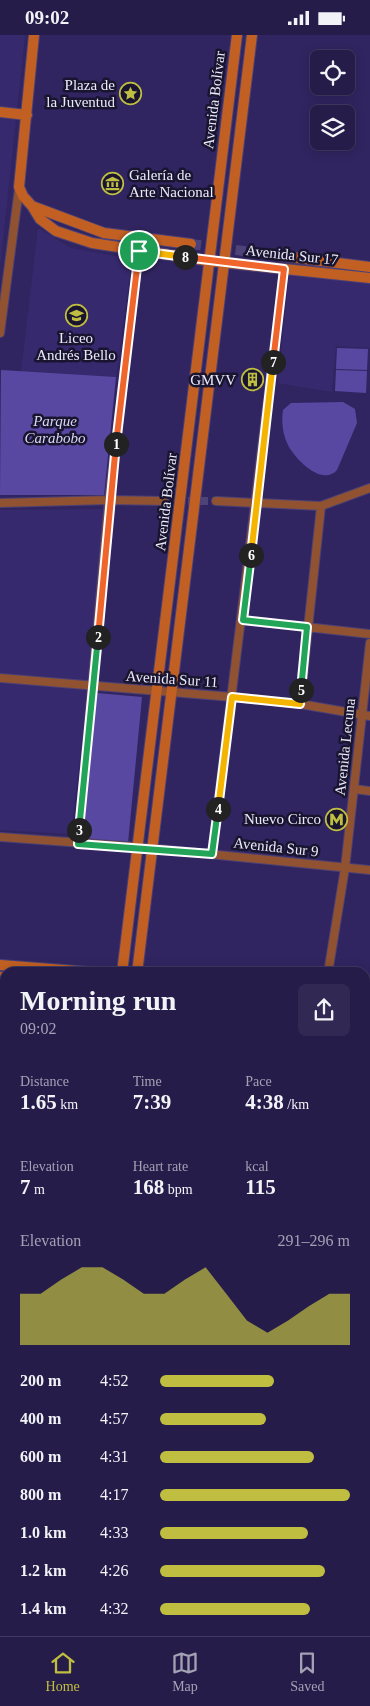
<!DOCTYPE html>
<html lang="en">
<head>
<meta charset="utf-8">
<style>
	body { margin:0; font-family:"Times New Roman",serif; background:#312953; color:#f1f3f6; height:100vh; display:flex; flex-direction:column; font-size:19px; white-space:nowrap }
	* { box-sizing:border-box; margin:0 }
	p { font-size:16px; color:#a3a1b4 }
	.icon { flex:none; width:28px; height:28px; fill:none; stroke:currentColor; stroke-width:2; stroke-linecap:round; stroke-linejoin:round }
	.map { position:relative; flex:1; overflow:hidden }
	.sheet { position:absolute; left:0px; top:932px; width:370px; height:669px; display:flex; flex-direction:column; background:#251c49; border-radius:15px 15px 0 0; box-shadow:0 2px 12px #0003,0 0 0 1px #423a61 }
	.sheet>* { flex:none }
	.tools { position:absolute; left:310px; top:15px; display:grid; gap:10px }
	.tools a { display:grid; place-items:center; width:45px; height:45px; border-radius:8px; background:#251c49; box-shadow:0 2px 12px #0003,0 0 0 1px #423a61; font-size:25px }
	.pin { position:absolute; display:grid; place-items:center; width:42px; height:42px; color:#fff; margin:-21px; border:2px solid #fff; border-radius:50%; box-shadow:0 1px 5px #0007 }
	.km { position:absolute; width:25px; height:25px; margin:-12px; border-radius:50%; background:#222; color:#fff; font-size:14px; line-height:25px; text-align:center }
	.round { display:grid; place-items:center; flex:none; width:52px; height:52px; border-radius:8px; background:#312953 }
	.summary { display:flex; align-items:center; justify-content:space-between; height:85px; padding:0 20px }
	h1 { font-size:28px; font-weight:700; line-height:38px }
	.stats { display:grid; grid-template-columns:repeat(3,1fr); gap:8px; height:85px; padding:5px 20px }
	.stats div { display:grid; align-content:center }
	.stats b { font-size:21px; font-weight:700 }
	.stats small { font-size:14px; font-weight:400 }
	.stats p { font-size:14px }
	.chart { height:140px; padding:10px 20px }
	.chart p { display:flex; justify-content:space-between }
	.chart svg { width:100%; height:90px; margin-top:5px; fill:#c0be40; opacity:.7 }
	ul { padding:0 20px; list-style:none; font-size:16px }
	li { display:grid; grid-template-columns:80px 60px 1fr; align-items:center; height:38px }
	li i { height:12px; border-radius:6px; background:#c0be40 }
	.status { display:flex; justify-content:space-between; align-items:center; height:35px; padding:0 25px; background:#251c49; direction:ltr }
	.status svg { height:14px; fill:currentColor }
	.tab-bar { display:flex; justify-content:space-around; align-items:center; height:70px; border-top:1px solid #423a61; background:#251c49; font-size:14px; color:#a3a1b4 }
	.tab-bar a { display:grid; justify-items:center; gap:2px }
	.tab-bar .on { color:#c0be40 }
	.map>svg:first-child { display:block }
	.built { fill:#37296d }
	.green { fill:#5948a2 }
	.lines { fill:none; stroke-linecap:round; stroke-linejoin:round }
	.minor-tunnel { stroke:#4d4378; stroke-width:8; stroke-dasharray:8 4; stroke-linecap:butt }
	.secondary-tunnel { stroke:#4d4378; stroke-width:10; stroke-dasharray:10 5; stroke-linecap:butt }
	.minor-casing { stroke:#4b4176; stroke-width:10 }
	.secondary-casing { stroke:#4b4176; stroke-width:12 }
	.minor { stroke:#905230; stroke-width:8 }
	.secondary { stroke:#c26023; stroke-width:10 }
	.split-1-casing { stroke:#fff; stroke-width:10 }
	.split-2-casing { stroke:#fff; stroke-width:10 }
	.split-3-casing { stroke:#fff; stroke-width:10 }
	.split-4-casing { stroke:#fff; stroke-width:10 }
	.split-5-casing { stroke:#fff; stroke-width:10 }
	.split-6-casing { stroke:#fff; stroke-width:10 }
	.split-7-casing { stroke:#fff; stroke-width:10 }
	.split-8-casing { stroke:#fff; stroke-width:10 }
	.split-9-casing { stroke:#fff; stroke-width:10 }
	.split-1 { stroke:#f0652b; stroke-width:6 }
	.split-2 { stroke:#f0652b; stroke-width:6 }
	.split-3 { stroke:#22a559; stroke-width:6 }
	.split-4 { stroke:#22a559; stroke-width:6 }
	.split-5 { stroke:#f5b400; stroke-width:6 }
	.split-6 { stroke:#22a559; stroke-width:6 }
	.split-7 { stroke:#f5b400; stroke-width:6 }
	.split-8 { stroke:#f0652b; stroke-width:6 }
	.split-9 { stroke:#f5b400; stroke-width:6 }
	.labels { text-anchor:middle; stroke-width:5; stroke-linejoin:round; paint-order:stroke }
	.poi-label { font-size:15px; fill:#ebeaf9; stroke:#191530; text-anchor:end }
	.street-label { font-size:15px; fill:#ebeaf9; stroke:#191530 }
	.park-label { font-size:15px; font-style:italic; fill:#d9d8f2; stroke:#191530 }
</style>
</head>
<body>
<div class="status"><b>09:02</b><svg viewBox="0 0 49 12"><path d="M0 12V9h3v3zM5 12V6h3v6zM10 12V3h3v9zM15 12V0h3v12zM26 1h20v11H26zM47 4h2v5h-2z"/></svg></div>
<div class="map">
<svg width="370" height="1601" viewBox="0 0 370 1601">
	<rect width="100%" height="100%" fill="#312561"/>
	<!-- built -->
	<path class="built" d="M 0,0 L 25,0 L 0,233 Z
		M 38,193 L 71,213 L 132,224 L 116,342 L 21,337 Z
		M 289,239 L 370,249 L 370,313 L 336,311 L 332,357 L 278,348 Z
		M 109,474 L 71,799 L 0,795 L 0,475 Z
		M 365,978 L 370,978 L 370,1601 L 125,1601 L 126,1596 L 365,1596 Z
		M 0,1069 L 5,1069 L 5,1424 L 0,1471 Z
		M 5,1508 L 5,1596 L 116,1596 L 116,1601 L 0,1601 L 0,1548 Z"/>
	<!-- green -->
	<path class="green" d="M 337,313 L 368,314 L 367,335 L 336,334 Z
		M 1,335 L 116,342 L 104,460 L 0,460 Z
		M 336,335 L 367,336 L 366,358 L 335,356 Z
		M 343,367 L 355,374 L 357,388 L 337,435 C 322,452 295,424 288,410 C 283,400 281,387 283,375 L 291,368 Z
		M 97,658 L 142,662 L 128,808 L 83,803 Z
		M 0,952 L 5,952 L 5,1047 L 0,1047 Z"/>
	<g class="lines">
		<!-- minor-tunnel -->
		<path class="minor-tunnel" d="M 164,466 L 216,466
			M 0,1458 L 5,1459
			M 0,1551 L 5,1552"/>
		<!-- secondary-tunnel -->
		<path class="secondary-tunnel" d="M 191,209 L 282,221
			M 43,1601 L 44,1596
			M 55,1601 L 55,1596"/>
		<defs>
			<path id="minor" d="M 0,298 L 19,154
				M 216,466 L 321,471 L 370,453
				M 0,468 L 109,465 L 164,466
				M 243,585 L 370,599
				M 0,643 L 232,662 L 300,669 L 370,681
				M 300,669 L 321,471
				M 354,754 L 370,756
				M 0,802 L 138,812 L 370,835
				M 78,809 L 109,465 L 139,216
				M 212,819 L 284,234
				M 328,938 L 345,833 L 370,608
				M 365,948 L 370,948
				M 365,973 L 370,973
				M 0,1057 L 5,1057
				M 0,1065 L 5,1066
				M 365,1110 L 370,1110
				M 0,1197 L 5,1197
				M 365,1226 L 370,1227
				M 0,1329 L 5,1330
				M 365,1358 L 367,1366 L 370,1367
				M 365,1487 L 370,1487
				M 0,1536 L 5,1488
				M 0,1538 L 5,1545
				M 365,1594 L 370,1594
				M 117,1601 L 118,1596
				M 252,1601 L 252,1596"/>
			<path id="secondary" d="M 34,0 L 19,152 L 23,161 L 32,171 L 104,198 L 191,209
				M 0,77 L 27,80
				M 32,171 L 40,184 L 56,196 L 92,208 L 210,226 L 370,243
				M 282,221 L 370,232
				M 0,930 L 102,938
				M 122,938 L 237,0
				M 137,938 L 252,0
				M 0,942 L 5,943
				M 365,954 L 370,954
				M 365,968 L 370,968"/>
		</defs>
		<!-- minor casing -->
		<use href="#minor" class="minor-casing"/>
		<!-- secondary casing -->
		<use href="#secondary" class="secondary-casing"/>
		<!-- minor -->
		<use href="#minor" class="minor"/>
		<!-- secondary -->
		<use href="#secondary" class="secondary"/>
	</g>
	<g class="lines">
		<defs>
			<path id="split-1" d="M 116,409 L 139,216"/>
			<path id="split-2" d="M 98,602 L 116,409"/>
			<path id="split-3" d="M 79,795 L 98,602"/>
			<path id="split-4" d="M 79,795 L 78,809 L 212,819 L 218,774"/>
			<path id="split-5" d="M 218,774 L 232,662 L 300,669 L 301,655"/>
			<path id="split-6" d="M 251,520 L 243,585 L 307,592 L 301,655"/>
			<path id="split-7" d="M 251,520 L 273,327"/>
			<path id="split-8" d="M 185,222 L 284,234 L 273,327"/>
			<path id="split-9" d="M 139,216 L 185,222"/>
		</defs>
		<!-- split-1 casing -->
		<use href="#split-1" class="split-1-casing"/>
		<!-- split-2 casing -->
		<use href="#split-2" class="split-2-casing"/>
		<!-- split-3 casing -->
		<use href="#split-3" class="split-3-casing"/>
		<!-- split-4 casing -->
		<use href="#split-4" class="split-4-casing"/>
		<!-- split-5 casing -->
		<use href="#split-5" class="split-5-casing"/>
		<!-- split-6 casing -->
		<use href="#split-6" class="split-6-casing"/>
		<!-- split-7 casing -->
		<use href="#split-7" class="split-7-casing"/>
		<!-- split-8 casing -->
		<use href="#split-8" class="split-8-casing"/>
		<!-- split-9 casing -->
		<use href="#split-9" class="split-9-casing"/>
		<!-- split-1 -->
		<use href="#split-1" class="split-1"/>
		<!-- split-2 -->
		<use href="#split-2" class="split-2"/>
		<!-- split-3 -->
		<use href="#split-3" class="split-3"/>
		<!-- split-4 -->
		<use href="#split-4" class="split-4"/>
		<!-- split-5 -->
		<use href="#split-5" class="split-5"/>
		<!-- split-6 -->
		<use href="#split-6" class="split-6"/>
		<!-- split-7 -->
		<use href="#split-7" class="split-7"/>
		<!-- split-8 -->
		<use href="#split-8" class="split-8"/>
		<!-- split-9 -->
		<use href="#split-9" class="split-9"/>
	</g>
	<!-- icons -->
	<defs>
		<symbol id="sight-ring" viewBox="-11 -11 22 22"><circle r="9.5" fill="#191530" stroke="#c0be40" stroke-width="1.5"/><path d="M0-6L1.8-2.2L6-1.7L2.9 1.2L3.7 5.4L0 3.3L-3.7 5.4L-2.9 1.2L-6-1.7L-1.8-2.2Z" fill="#c0be40"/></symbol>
		<symbol id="museum-ring" viewBox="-11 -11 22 22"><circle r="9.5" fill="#191530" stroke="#c0be40" stroke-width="1.5"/><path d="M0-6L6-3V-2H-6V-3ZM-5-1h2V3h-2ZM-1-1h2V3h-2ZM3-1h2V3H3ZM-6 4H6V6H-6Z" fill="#c0be40"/></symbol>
		<symbol id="school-ring" viewBox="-11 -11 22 22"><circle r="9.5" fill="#191530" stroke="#c0be40" stroke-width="1.5"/><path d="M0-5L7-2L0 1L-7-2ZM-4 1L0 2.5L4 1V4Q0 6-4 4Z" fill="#c0be40"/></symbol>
		<symbol id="building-ring" viewBox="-11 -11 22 22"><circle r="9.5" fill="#191530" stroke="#c0be40" stroke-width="1.5"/><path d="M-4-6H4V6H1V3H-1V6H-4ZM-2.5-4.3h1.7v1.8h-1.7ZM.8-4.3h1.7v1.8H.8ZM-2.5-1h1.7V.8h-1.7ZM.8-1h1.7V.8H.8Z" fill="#c0be40"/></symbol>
		<symbol id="metro-ring" viewBox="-11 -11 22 22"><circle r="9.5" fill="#191530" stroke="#c0be40" stroke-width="1.5"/><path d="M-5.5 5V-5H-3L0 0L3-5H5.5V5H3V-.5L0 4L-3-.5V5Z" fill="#c0be40"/></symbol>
	</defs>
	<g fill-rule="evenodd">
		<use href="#sight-ring" x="118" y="46" width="25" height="25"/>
		<use href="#museum-ring" x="100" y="136" width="25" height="25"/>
		<use href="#school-ring" x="64" y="268" width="25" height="25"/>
		<use href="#building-ring" x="240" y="332" width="25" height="25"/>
		<use href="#metro-ring" x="324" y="772" width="25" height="25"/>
	</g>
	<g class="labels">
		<!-- poi labels -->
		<g class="poi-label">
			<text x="115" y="55">Plaza de<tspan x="115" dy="17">la Juventud</tspan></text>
			<text x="129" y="145" text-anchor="start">Galería de<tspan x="129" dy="17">Arte Nacional</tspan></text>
			<text x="76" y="308" text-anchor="middle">Liceo<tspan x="76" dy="17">Andrés Bello</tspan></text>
			<text x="236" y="350">GMVV</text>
			<text x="321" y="789">Nuevo Circo</text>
		</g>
		<!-- street labels -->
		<g class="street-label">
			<text transform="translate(214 65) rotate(-83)" y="5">Avenida Bolívar</text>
			<text transform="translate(292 220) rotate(6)" y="5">Avenida Sur 17</text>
			<text transform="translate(166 467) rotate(-83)" y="5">Avenida Bolívar</text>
			<text transform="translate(172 644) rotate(4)" y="5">Avenida Sur 11</text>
			<text transform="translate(345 712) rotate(-84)" y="5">Avenida Lecuna</text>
			<text transform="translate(276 812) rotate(6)" y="5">Avenida Sur 9</text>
		</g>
		<!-- park labels -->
		<g class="park-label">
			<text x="55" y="391">Parque<tspan x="55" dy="17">Carabobo</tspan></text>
		</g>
	</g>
</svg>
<div class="tools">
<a><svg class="icon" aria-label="locate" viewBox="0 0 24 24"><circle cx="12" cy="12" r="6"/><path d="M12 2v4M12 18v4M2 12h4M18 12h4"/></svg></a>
<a><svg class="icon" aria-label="layers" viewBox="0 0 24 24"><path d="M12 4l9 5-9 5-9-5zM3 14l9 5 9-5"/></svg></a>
</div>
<div class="pin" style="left:139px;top:216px;background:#1e9e55"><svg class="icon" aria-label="arrive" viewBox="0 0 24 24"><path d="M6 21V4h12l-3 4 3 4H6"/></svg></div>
<b class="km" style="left:116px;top:409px">1</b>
<b class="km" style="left:98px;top:602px">2</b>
<b class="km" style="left:79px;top:795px">3</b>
<b class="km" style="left:218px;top:774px">4</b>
<b class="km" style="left:301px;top:655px">5</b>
<b class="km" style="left:251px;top:520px">6</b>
<b class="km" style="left:273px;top:327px">7</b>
<b class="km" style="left:185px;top:222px">8</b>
<section class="sheet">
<div class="summary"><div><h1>Morning run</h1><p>09:02</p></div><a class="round"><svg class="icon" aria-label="share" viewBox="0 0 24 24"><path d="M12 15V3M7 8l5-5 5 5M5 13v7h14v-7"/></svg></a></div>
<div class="stats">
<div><p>Distance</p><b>1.65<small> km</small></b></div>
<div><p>Time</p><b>7:39</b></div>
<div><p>Pace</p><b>4:38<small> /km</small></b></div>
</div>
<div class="stats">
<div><p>Elevation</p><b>7<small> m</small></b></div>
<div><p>Heart rate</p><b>168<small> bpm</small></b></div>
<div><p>kcal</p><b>115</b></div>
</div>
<div class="chart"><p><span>Elevation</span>291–296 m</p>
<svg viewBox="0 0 160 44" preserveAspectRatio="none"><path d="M0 44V19L10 19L20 12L30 6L40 6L50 12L60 19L70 19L80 12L90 6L100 19L110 32L120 38L130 32L140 25L150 19L160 19V44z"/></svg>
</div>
<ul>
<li><b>200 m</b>4:52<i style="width:60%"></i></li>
<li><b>400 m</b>4:57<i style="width:56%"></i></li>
<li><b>600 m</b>4:31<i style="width:81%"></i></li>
<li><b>800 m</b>4:17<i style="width:100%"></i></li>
<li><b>1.0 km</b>4:33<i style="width:78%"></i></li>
<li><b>1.2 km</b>4:26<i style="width:87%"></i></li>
<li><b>1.4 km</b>4:32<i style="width:79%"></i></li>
</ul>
</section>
</div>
<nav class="tab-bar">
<a class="on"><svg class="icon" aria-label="home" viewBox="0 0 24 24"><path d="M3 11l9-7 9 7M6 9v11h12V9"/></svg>Home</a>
<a><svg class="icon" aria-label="map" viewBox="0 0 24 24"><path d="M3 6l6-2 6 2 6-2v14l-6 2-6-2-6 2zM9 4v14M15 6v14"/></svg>Map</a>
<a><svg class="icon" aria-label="saved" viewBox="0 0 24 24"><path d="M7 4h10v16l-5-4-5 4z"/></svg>Saved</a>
</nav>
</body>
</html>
